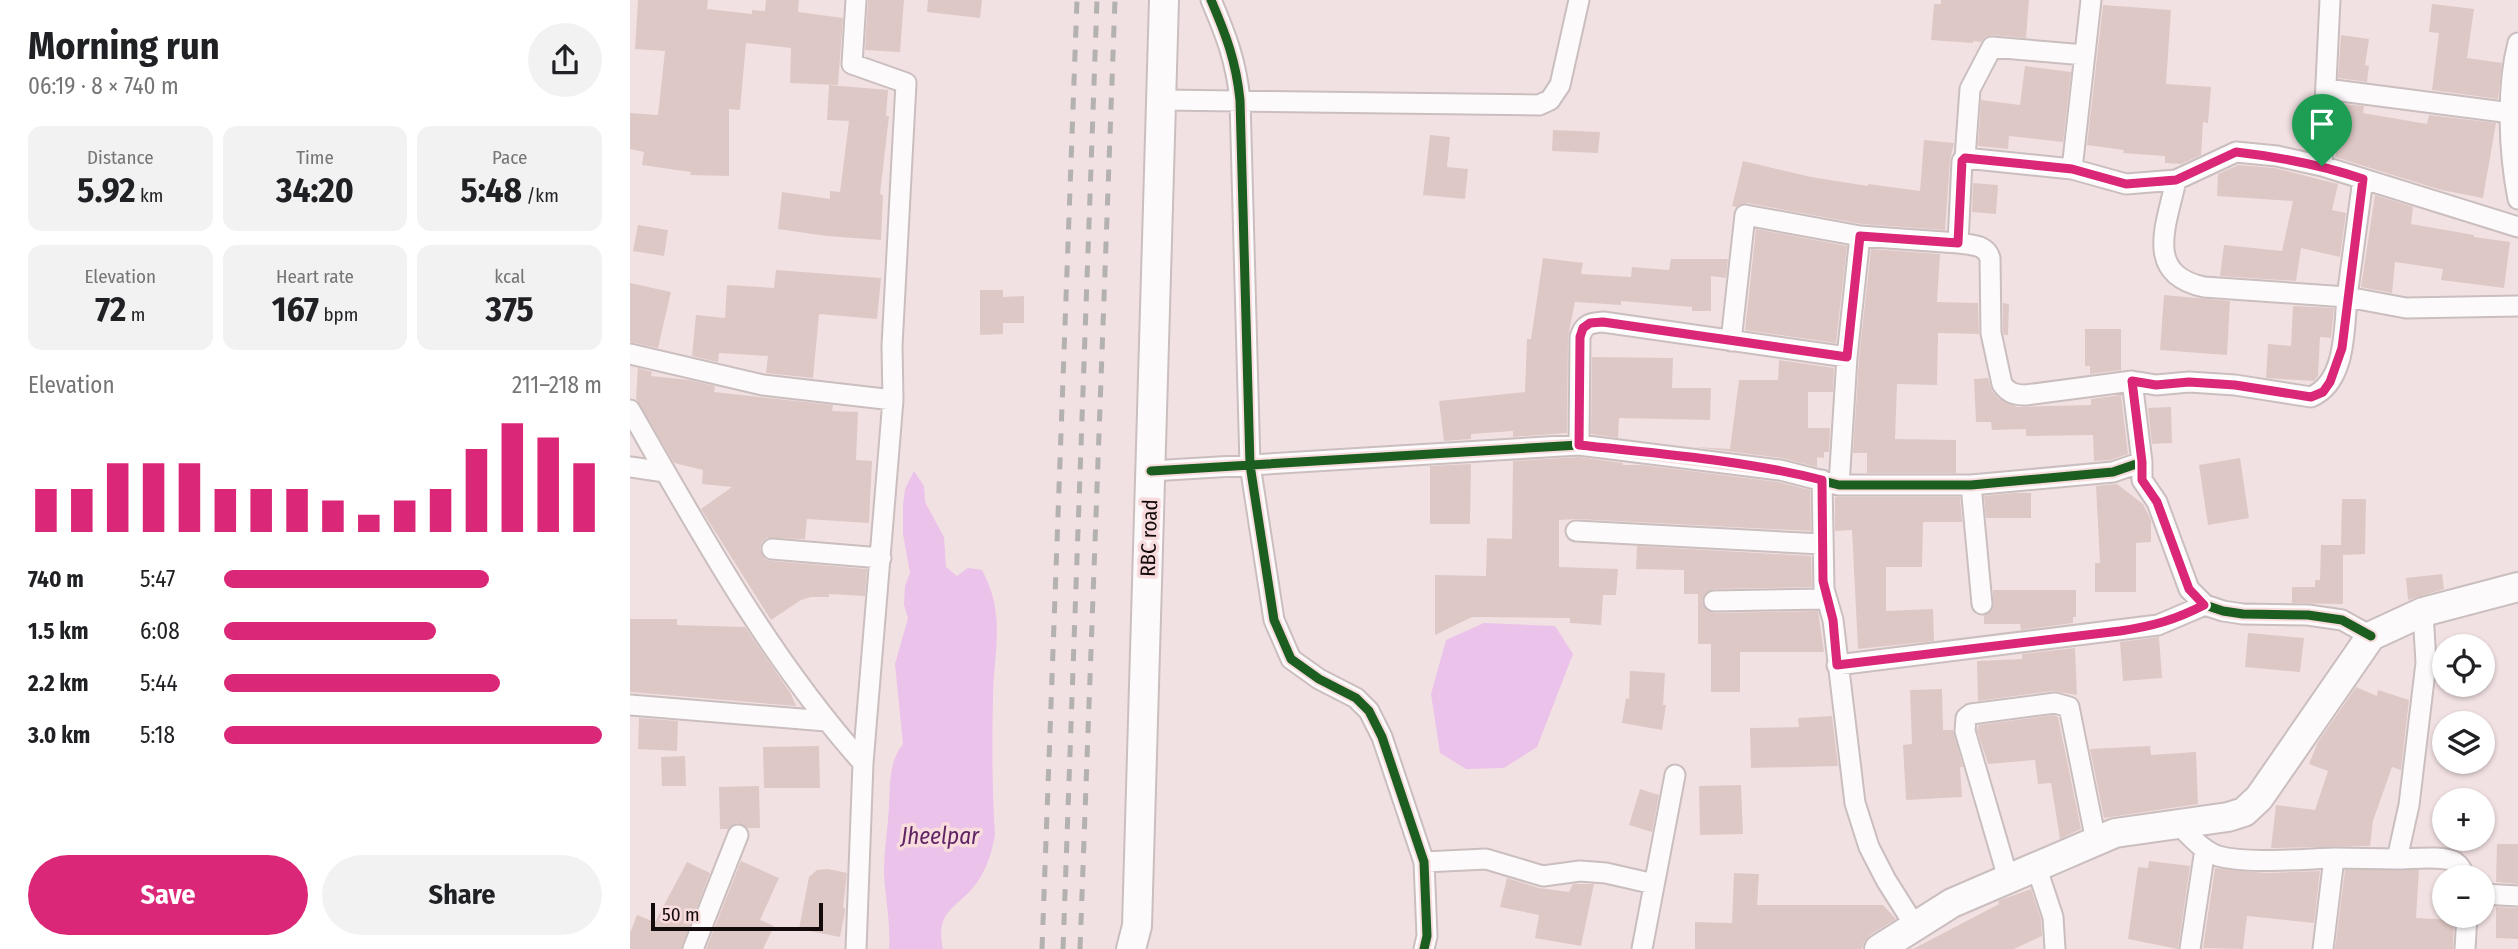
<!DOCTYPE html>
<html lang="en">
<head>
<meta charset="utf-8">
<style>
	body { margin:0; font-family:"Fira Sans Condensed",sans-serif; background:#f2f2f2; color:#202124; height:100vh; display:flex; flex-direction:column; font-size:26px; white-space:nowrap }
	* { box-sizing:border-box; margin:0 }
	p { font-size:23px; color:#757577 }
	.icon { flex:none; width:38px; height:38px; fill:none; stroke:currentColor; stroke-width:2; stroke-linecap:round; stroke-linejoin:round }
	.map { position:relative; flex:1; overflow:hidden }
	.drawer { display:flex; flex-direction:column; background:#fff; width:630px }
	.drawer>* { flex:none }
	.fabs { position:absolute; left:1802px; top:634px; display:grid; gap:14px }
	.fabs a { display:grid; place-items:center; width:63px; height:63px; border-radius:50%; background:#fff; box-shadow:0 2px 5px #0004; font-size:35px }
	.scale { position:absolute; left:21px; bottom:18px; width:172px; box-sizing:border-box; padding-left:7px; border:4px solid #130a0b; border-top:0; font-size:19px; line-height:24px; white-space:nowrap; color:#130a0b; -webkit-text-stroke:5px #f8dbdd; paint-order:stroke }
	.pin { position:absolute; display:grid; place-items:center; width:60px; height:60px; color:#fff; margin:-72px -30px; border-radius:50% 50% 50% 0; rotate:-45deg; box-shadow:0 0 7px #0007 }
	.pin .icon { rotate:45deg }
	.round { display:grid; place-items:center; flex:none; width:74px; height:74px; border-radius:37px; background:#f2f2f2 }
	.headline { display:flex; align-items:center; justify-content:space-between; height:119px; padding:0 28px }
	h1 { font-size:38px; font-weight:700; line-height:52px }
	.metrics { display:grid; grid-template-columns:repeat(3,1fr); gap:10px; height:119px; padding:7px 28px }
	.metrics div { display:grid; align-content:center; border-radius:14px; background:#f2f2f2; text-align:center }
	.metrics b { font-size:35px; font-weight:700 }
	.metrics small { font-size:19px; font-weight:400 }
	.metrics p { font-size:19px }
	.chart { height:196px; padding:14px 28px }
	.chart p { display:flex; justify-content:space-between }
	.chart svg { width:100%; height:126px; margin-top:7px; stroke:#db2777; stroke-width:6 }
	.primary-button { display:flex; gap:14px; margin-top:auto; padding:14px 28px }
	.primary-button a { flex:1; height:80px; border-radius:42px; background:#db2777; color:#fff; font-size:28px; font-weight:700; line-height:80px; text-align:center }
	.primary-button a+a { background:#f2f2f2; color:#202124 }
	ul { padding:0 28px; list-style:none; font-size:23px }
	li { display:grid; grid-template-columns:112px 84px 1fr; align-items:center; height:52px }
	li i { height:18px; border-radius:9px; background:#db2777 }
	main { display:flex; flex:1; min-height:0 }
	.map>svg:first-child { display:block }
	.water { fill:#ebc2e9 }
	.building { fill:#dec8c5 }
	.lines { fill:none; stroke-linecap:round; stroke-linejoin:round }
	.street-casing { stroke:#cabebf; stroke-width:23 }
	.secondary-casing { stroke:#cabebf; stroke-width:32 }
	.street { stroke:#fdfafb; stroke-width:19 }
	.secondary { stroke:#fdfafb; stroke-width:28 }
	.rail { stroke:#b4b1b1; stroke-width:5; stroke-dasharray:12 12; stroke-linecap:butt }
	.cycleway-casing { stroke:#f8dbdd; stroke-width:13 }
	.cycleway { stroke:#1b5e20; stroke-width:9 }
	.route-casing { stroke:#fff; stroke-width:14 }
	.route { stroke:#db2777; stroke-width:9 }
	.labels { text-anchor:middle; stroke-width:7; stroke-linejoin:round; paint-order:stroke }
	.street-label { font-size:21px; fill:#130a0b; stroke:#f8dbdd }
	.water-label { font-size:23px; font-style:italic; fill:#5f2464; stroke:#f8dbdd }
</style>
</head>
<body>
<main>
<section class="drawer">
<div class="headline"><div><h1>Morning run</h1><p>06:19 · 8 × 740 m</p></div><a class="round"><svg class="icon" aria-label="share" viewBox="0 0 24 24"><path d="M12 15V3M7 8l5-5 5 5M5 13v7h14v-7"/></svg></a></div>
<div class="metrics">
<div><p>Distance</p><b>5.92<small> km</small></b></div>
<div><p>Time</p><b>34:20</b></div>
<div><p>Pace</p><b>5:48<small> /km</small></b></div>
</div>
<div class="metrics">
<div><p>Elevation</p><b>72<small> m</small></b></div>
<div><p>Heart rate</p><b>167<small> bpm</small></b></div>
<div><p>kcal</p><b>375</b></div>
</div>
<div class="chart"><p><span>Elevation</span>211–218 m</p>
<svg viewBox="0 0 160 44" preserveAspectRatio="none"><path d="M5 44V29M15 44V29M25 44V20M35 44V20M45 44V20M55 44V29M65 44V29M75 44V29M85 44V33M95 44V38M105 44V33M115 44V29M125 44V15M135 44V6M145 44V11M155 44V20"/></svg>
</div>
<ul>
<li><b>740 m</b>5:47<i style="width:70%"></i></li>
<li><b>1.5 km</b>6:08<i style="width:56%"></i></li>
<li><b>2.2 km</b>5:44<i style="width:73%"></i></li>
<li><b>3.0 km</b>5:18<i style="width:100%"></i></li>
</ul>
<div class="primary-button"><a>Save</a><a>Share</a></div>
</section>
<div class="map">
<svg width="1888" height="949" viewBox="0 0 1888 949">
	<rect width="100%" height="100%" fill="#f2e1e3"/>
	<!-- water -->
	<path class="water" d="M 284,471 L 294,486 L 295,502 L 314,537 L 316,567 L 327,576 L 338,568 L 352,570 C 376,615 364,648 363,696 C 362,742 362,789 365,835 C 362,851 357,868 348,881 C 330,908 304,908 313,949 L 259,949 C 261,923 255,898 254,872 C 254,850 258,828 259,806 C 260,784 259,761 273,744 L 265,664 L 278,618 L 274,605 L 275,586 L 280,573 L 273,534 L 273,505 L 275,489 Z
		M 854,623 L 925,626 L 943,654 L 907,747 L 874,768 L 836,769 L 810,753 L 801,694 L 816,640 Z"/>
	<!-- building -->
	<path class="building" d="M 8,0 L 78,0 L 77,9 L 122,14 L 122,10 L 135,11 L 136,0 L 169,0 L 168,12 L 213,18 L 208,85 L 160,83 L 161,48 L 116,43 L 110,110 L 99,109 L 99,176 L 60,175 L 61,172 L 12,165 L 14,152 L 0,149 L 0,113 L 28,115 L 35,51 L 5,49 Z
		M 238,0 L 274,0 L 270,52 L 235,50 Z
		M 298,0 L 352,0 L 350,18 L 297,12 Z
		M 1311,0 L 1399,0 L 1396,38 L 1362,35 L 1355,37 L 1351,42 L 1343,41 L 1343,43 L 1301,40 L 1304,4 L 1311,4 Z
		M 1802,4 L 1844,9 L 1837,58 L 1872,63 L 1868,99 L 1802,90 L 1809,33 L 1799,32 Z
		M 1473,5 L 1541,10 L 1536,84 L 1581,87 L 1578,123 L 1573,122 L 1571,155 L 1551,164 L 1535,163 L 1535,156 L 1493,153 L 1494,150 L 1457,145 Z
		M 1711,35 L 1739,39 L 1735,65 L 1739,66 L 1737,82 L 1708,78 Z
		M 1395,66 L 1441,72 L 1433,142 L 1379,136 L 1378,149 L 1348,146 L 1351,100 L 1390,105 Z
		M 199,85 L 258,90 L 256,116 L 259,116 L 250,194 L 253,195 L 251,240 L 197,236 L 148,229 L 152,192 L 200,199 L 200,191 L 210,192 L 219,121 L 197,120 Z
		M 1713,104 L 1734,106 L 1733,113 L 1797,124 L 1799,115 L 1866,123 L 1853,198 L 1811,190 L 1705,157 Z
		M 923,130 L 970,132 L 968,153 L 922,151 Z
		M 800,135 L 820,137 L 817,167 L 838,169 L 835,199 L 793,195 Z
		M 1294,140 L 1324,143 L 1320,160 L 1315,230 L 1232,224 L 1117,203 L 1106,207 L 1102,206 L 1113,161 L 1181,177 L 1238,186 L 1238,184 L 1290,191 Z
		M 1608,165 L 1645,168 L 1708,184 L 1702,210 L 1716,213 L 1710,257 L 1671,248 L 1666,281 L 1590,276 L 1594,245 L 1652,251 L 1663,201 L 1587,196 L 1588,174 Z
		M 1343,183 L 1368,185 L 1366,214 L 1342,212 Z
		M 1745,195 L 1783,207 L 1781,224 L 1844,235 L 1844,237 L 1880,242 L 1874,288 L 1811,280 L 1813,269 L 1765,262 L 1762,293 L 1731,287 Z
		M 8,225 L 38,230 L 34,256 L 3,251 Z
		M 1126,229 L 1217,246 L 1206,343 L 1115,330 Z
		M 1241,249 L 1310,254 L 1307,302 L 1348,303 L 1349,334 L 1308,333 L 1307,385 L 1267,384 L 1265,439 L 1326,440 L 1326,473 L 1237,473 L 1237,453 L 1223,453 L 1229,358 Z
		M 913,258 L 953,263 L 951,274 L 1001,277 L 1002,267 L 1039,270 L 1041,259 L 1098,259 L 1096,278 L 1081,276 L 1081,311 L 1062,311 L 1062,307 L 991,301 L 991,305 L 945,302 L 938,337 L 937,433 L 883,437 L 883,431 L 841,434 L 841,439 L 814,441 L 809,401 L 895,392 L 897,339 L 901,339 Z
		M 146,270 L 251,278 L 247,319 L 189,314 L 183,378 L 136,373 L 138,356 L 89,353 L 88,362 L 62,356 L 66,315 L 95,318 L 97,285 L 144,288 Z
		M 0,283 L 41,292 L 28,348 L 0,342 Z
		M 350,290 L 373,290 L 373,297 L 394,296 L 394,323 L 373,323 L 373,334 L 350,335 Z
		M 1534,295 L 1600,301 L 1597,355 L 1530,350 Z
		M 1373,303 L 1379,304 L 1378,335 L 1374,335 L 1373,332 Z
		M 1663,306 L 1704,308 L 1701,338 L 1690,337 L 1688,376 L 1684,381 L 1636,378 L 1638,344 L 1661,346 Z
		M 1455,329 L 1491,329 L 1491,370 L 1460,374 L 1460,366 L 1455,366 Z
		M 962,357 L 1043,358 L 1042,388 L 1081,388 L 1080,420 L 989,418 L 988,438 L 961,434 Z
		M 1149,360 L 1204,368 L 1203,392 L 1178,392 L 1178,428 L 1200,428 L 1199,452 L 1194,452 L 1194,458 L 1187,457 L 1187,467 L 1152,458 L 1064,447 L 1100,449 L 1109,380 L 1148,380 Z
		M 8,368 L 22,372 L 21,376 L 59,380 L 85,386 L 84,392 L 203,405 L 202,411 L 228,412 L 226,460 L 242,461 L 239,523 L 177,519 L 175,539 L 137,538 L 132,542 L 130,549 L 135,559 L 141,561 L 237,569 L 235,596 L 199,594 L 199,597 L 181,597 L 171,600 L 141,620 L 71,509 L 102,487 L 72,484 L 73,470 L 44,463 L 6,399 Z
		M 1358,378 L 1362,391 L 1368,398 L 1387,407 L 1461,405 L 1461,399 L 1491,395 L 1498,454 L 1481,460 L 1464,461 L 1463,435 L 1396,436 L 1396,429 L 1362,430 L 1361,422 L 1346,422 L 1344,379 Z
		M 1541,407 L 1542,443 L 1522,444 L 1518,408 Z
		M 949,457 L 993,463 L 993,465 L 1012,465 L 1148,482 L 1180,490 L 1181,531 L 947,519 L 929,520 L 929,567 L 988,569 L 986,595 L 973,595 L 971,625 L 940,623 L 940,618 L 842,617 L 805,635 L 805,575 L 856,576 L 857,538 L 882,539 L 883,461 Z
		M 1610,458 L 1619,518 L 1578,525 L 1569,465 Z
		M 841,464 L 840,524 L 800,524 L 800,466 Z
		M 1487,484 L 1513,504 L 1521,520 L 1521,542 L 1506,543 L 1506,592 L 1465,592 L 1465,563 L 1470,563 L 1466,486 Z
		M 1384,493 L 1401,493 L 1401,518 L 1356,518 L 1354,496 Z
		M 1205,497 L 1330,497 L 1332,522 L 1293,522 L 1292,567 L 1256,567 L 1256,611 L 1303,609 L 1304,641 L 1228,649 L 1222,530 L 1205,531 Z
		M 1712,499 L 1736,499 L 1735,554 L 1713,555 L 1713,604 L 1662,603 L 1662,587 L 1685,587 L 1685,580 L 1690,580 L 1691,545 L 1711,545 Z
		M 1007,546 L 1181,556 L 1182,587 L 1084,589 L 1074,595 L 1072,602 L 1078,611 L 1084,613 L 1188,611 L 1194,652 L 1110,652 L 1110,692 L 1081,692 L 1081,644 L 1068,644 L 1068,594 L 1054,594 L 1054,570 L 1006,569 Z
		M 1812,574 L 1814,589 L 1778,600 L 1776,578 Z
		M 1363,590 L 1446,590 L 1446,617 L 1443,617 L 1443,623 L 1391,630 L 1390,624 L 1354,624 L 1354,616 L 1363,608 Z
		M 0,619 L 47,619 L 47,625 L 115,627 L 161,694 L 166,706 L 0,692 Z
		M 1618,633 L 1674,638 L 1670,672 L 1615,667 Z
		M 1529,637 L 1532,678 L 1493,681 L 1490,642 Z
		M 1445,648 L 1447,695 L 1423,691 L 1348,701 L 1347,661 L 1392,659 L 1392,654 Z
		M 1000,671 L 1035,673 L 1033,705 L 1036,705 L 1032,730 L 992,723 L 996,698 L 999,699 Z
		M 1726,687 L 1747,696 L 1748,690 L 1779,700 L 1771,770 L 1762,767 L 1743,821 L 1740,846 L 1641,848 L 1646,805 L 1685,810 L 1698,771 L 1679,764 L 1688,742 Z
		M 1312,689 L 1313,730 L 1323,730 L 1333,767 L 1330,767 L 1332,797 L 1276,800 L 1273,745 L 1282,744 L 1280,690 Z
		M 1424,715 L 1428,717 L 1451,829 L 1430,839 L 1421,783 L 1408,784 L 1405,760 L 1358,764 L 1347,730 L 1349,725 Z
		M 1202,716 L 1208,766 L 1121,768 L 1120,728 L 1169,727 L 1168,718 Z
		M 9,718 L 48,721 L 47,751 L 8,749 Z
		M 189,746 L 190,788 L 134,788 L 133,747 Z
		M 1520,746 L 1521,755 L 1566,752 L 1568,804 L 1474,818 L 1460,749 Z
		M 55,756 L 56,786 L 32,786 L 31,757 Z
		M 1111,785 L 1113,834 L 1070,835 L 1069,786 Z
		M 129,786 L 130,828 L 118,828 L 107,823 L 98,829 L 90,829 L 89,787 Z
		M 1010,789 L 1029,795 L 1022,832 L 999,825 Z
		M 1867,844 L 1888,844 L 1888,884 L 1866,882 Z
		M 111,861 L 149,878 L 130,920 L 144,926 L 133,949 L 76,949 Z
		M 1519,861 L 1560,866 L 1548,949 L 1498,939 L 1508,867 L 1518,868 Z
		M 57,862 L 80,873 L 51,949 L 0,949 L 0,933 L 7,915 L 25,922 Z
		M 1585,868 L 1635,873 L 1690,871 L 1684,923 L 1617,916 L 1613,949 L 1573,948 Z
		M 198,869 L 217,873 L 213,908 L 215,908 L 215,912 L 210,937 L 169,929 L 179,877 L 187,870 Z
		M 1715,870 L 1789,870 L 1786,918 L 1824,920 L 1823,949 L 1705,949 Z
		M 1104,873 L 1129,874 L 1127,905 L 1253,905 L 1266,919 L 1240,935 L 1234,942 L 1232,949 L 1065,949 L 1065,922 L 1102,923 Z
		M 877,878 L 909,888 L 939,892 L 943,884 L 964,884 L 951,946 L 905,938 L 909,915 L 870,907 Z
		M 1401,889 L 1411,919 L 1412,936 L 1384,949 L 1283,949 L 1369,904 L 1368,901 Z
		M 1866,907 L 1888,908 L 1888,939 L 1866,938 Z"/>
	<g class="lines">
		<defs>
			<path id="street" d="M 581,0 C 596,35 606,61 610,100 L 620,465 L 644,620 L 661,659 L 689,679 L 726,698 L 739,711 L 752,737 L 794,862 L 797,936 L 794,949
				M 1888,43 C 1876,89 1879,153 1888,199
				M 1696,89 L 1881,113
				M 533,100 L 909,105 L 920,100 L 930,85 L 949,0
				M 1335,158 L 1340,89 L 1362,47 L 1455,55
				M 1692,166 L 1700,0
				M 1442,169 L 1461,0
				M 1546,180 C 1537,224 1513,274 1574,287 L 1717,297 L 1733,179
				M 1328,243 C 1340,245 1356,244 1360,258 L 1361,333 L 1372,384 C 1378,393 1385,395 1396,395 L 1502,381
				M 1101,341 L 1115,215 L 1230,236
				M 0,354 L 133,385 L 263,400 L 262,346 L 276,83 L 222,64 L 226,0
				M 0,410 C 70,532 139,658 233,763
				M 949,445 L 950,337 C 954,324 960,323 973,322 L 1217,357
				M 1512,462 L 1502,381 L 1526,385 L 1559,382 L 1605,385 L 1681,397 C 1716,382 1714,330 1717,297 L 1776,308 L 1888,306
				M 0,467 L 35,472
				M 521,471 L 949,445 L 1150,470 L 1209,485 L 1341,485 L 1483,472 L 1512,462 L 1512,480 L 1527,502 L 1559,589 L 1575,605 L 1593,611 L 1613,614 L 1678,615 L 1712,620 L 1741,636
				M 1192,480 L 1194,589 L 1203,620 L 1225,803 L 1239,847 L 1256,880 L 1285,926
				M 1209,485 L 1217,357 L 1230,236 L 1328,243 L 1332,161 L 1335,158 L 1442,169 L 1496,184 L 1546,180 L 1606,152 L 1647,156 L 1692,166 L 1888,227
				M 1341,485 L 1352,604
				M 946,531 L 1191,544
				M 142,549 L 251,558
				M 1084,601 L 1196,599
				M 1207,665 L 1528,625 L 1575,605
				M 0,705 L 196,721
				M 1549,825 C 1560,836 1573,851 1588,856 C 1617,864 1672,859 1704,858 L 1693,949
				M 1704,858 L 1767,859 L 1779,805 L 1796,663 L 1793,612
				M 1767,859 C 1782,859 1814,855 1825,862 C 1831,866 1832,871 1834,877
				M 794,862 L 856,859 L 913,876 L 950,871 L 976,873 L 1024,884
				M 1406,866 L 1423,917 L 1425,949
				M 1378,878 L 1335,731 L 1336,718 L 1341,714 L 1425,703 L 1439,707 L 1466,841
				M 1853,894 L 1888,896
				M 63,949 L 108,835
				M 226,949 L 233,763 L 263,400
				M 1012,949 L 1045,775
				M 1560,949 L 1575,849
				M 1835,949 L 1837,915"/>
			<path id="secondary" d="M 501,949 L 507,926 L 534,0
				M 1249,949 L 1322,903 L 1485,833 L 1598,817 L 1614,812 L 1629,798 L 1741,636 L 1793,612 L 1888,587"/>
		</defs>
		<!-- street casing -->
		<use href="#street" class="street-casing"/>
		<!-- secondary casing -->
		<use href="#secondary" class="secondary-casing"/>
		<!-- street -->
		<use href="#street" class="street"/>
		<!-- secondary -->
		<use href="#secondary" class="secondary"/>
		<!-- rail -->
		<path class="rail" d="M 412,949 L 447,0
			M 433,949 L 467,0
			M 450,949 L 485,0"/>
		<defs>
			<path id="cycleway" d="M 581,0 C 596,35 606,61 610,100 L 620,465 L 644,620 L 661,659 L 689,679 L 726,698 L 739,711 L 752,737 L 794,862 L 797,936 L 794,949
				M 521,471 L 949,445 L 1150,470 L 1209,485 L 1341,485 L 1483,472 L 1512,462 L 1512,480 L 1527,502 L 1559,589 L 1575,605 L 1593,611 L 1613,614 L 1678,615 L 1712,620 L 1741,636"/>
		</defs>
		<!-- cycleway casing -->
		<use href="#cycleway" class="cycleway-casing"/>
		<!-- cycleway -->
		<use href="#cycleway" class="cycleway"/>
	</g>
	<g class="lines">
		<defs>
			<path id="route" d="M 1606,152 C 1650,157 1691,165 1733,179 L 1712,348 L 1700,382 L 1693,392 L 1681,397 L 1605,385 L 1559,382 L 1526,385 L 1502,381 L 1512,462 L 1512,480 L 1527,502 L 1559,589 L 1574,605 C 1545,620 1523,626 1490,631 L 1207,665 L 1203,620 L 1193,581 L 1192,480 C 1113,460 1031,454 949,445 L 950,337 L 953,328 L 960,323 L 973,322 L 1217,357 L 1230,236 L 1328,243 L 1332,161 L 1335,158 L 1442,169 L 1496,184 L 1546,180 Z"/>
		</defs>
		<!-- route casing -->
		<use href="#route" class="route-casing"/>
		<!-- route -->
		<use href="#route" class="route"/>
	</g>
	<g class="labels">
		<!-- street labels -->
		<g class="street-label">
			<text transform="translate(519 538) rotate(-88)" y="7">RBC road</text>
		</g>
		<!-- water labels -->
		<g class="water-label">
			<text x="310" y="844">Jheelpar</text>
		</g>
	</g>
</svg>
<div class="fabs">
<a><svg class="icon" aria-label="locate" viewBox="0 0 24 24"><circle cx="12" cy="12" r="6"/><path d="M12 2v4M12 18v4M2 12h4M18 12h4"/></svg></a>
<a><svg class="icon" aria-label="layers" viewBox="0 0 24 24"><path d="M12 4l9 5-9 5-9-5zM3 14l9 5 9-5"/></svg></a>
<a>+</a>
<a>−</a>
</div>
<div class="scale">50 m</div>
<div class="pin" style="left:1692px;top:166px;background:#1e9e55"><svg class="icon" aria-label="arrive" viewBox="0 0 24 24"><path d="M6 21V4h12l-3 4 3 4H6"/></svg></div>
</div>
</main>
</body>
</html>
